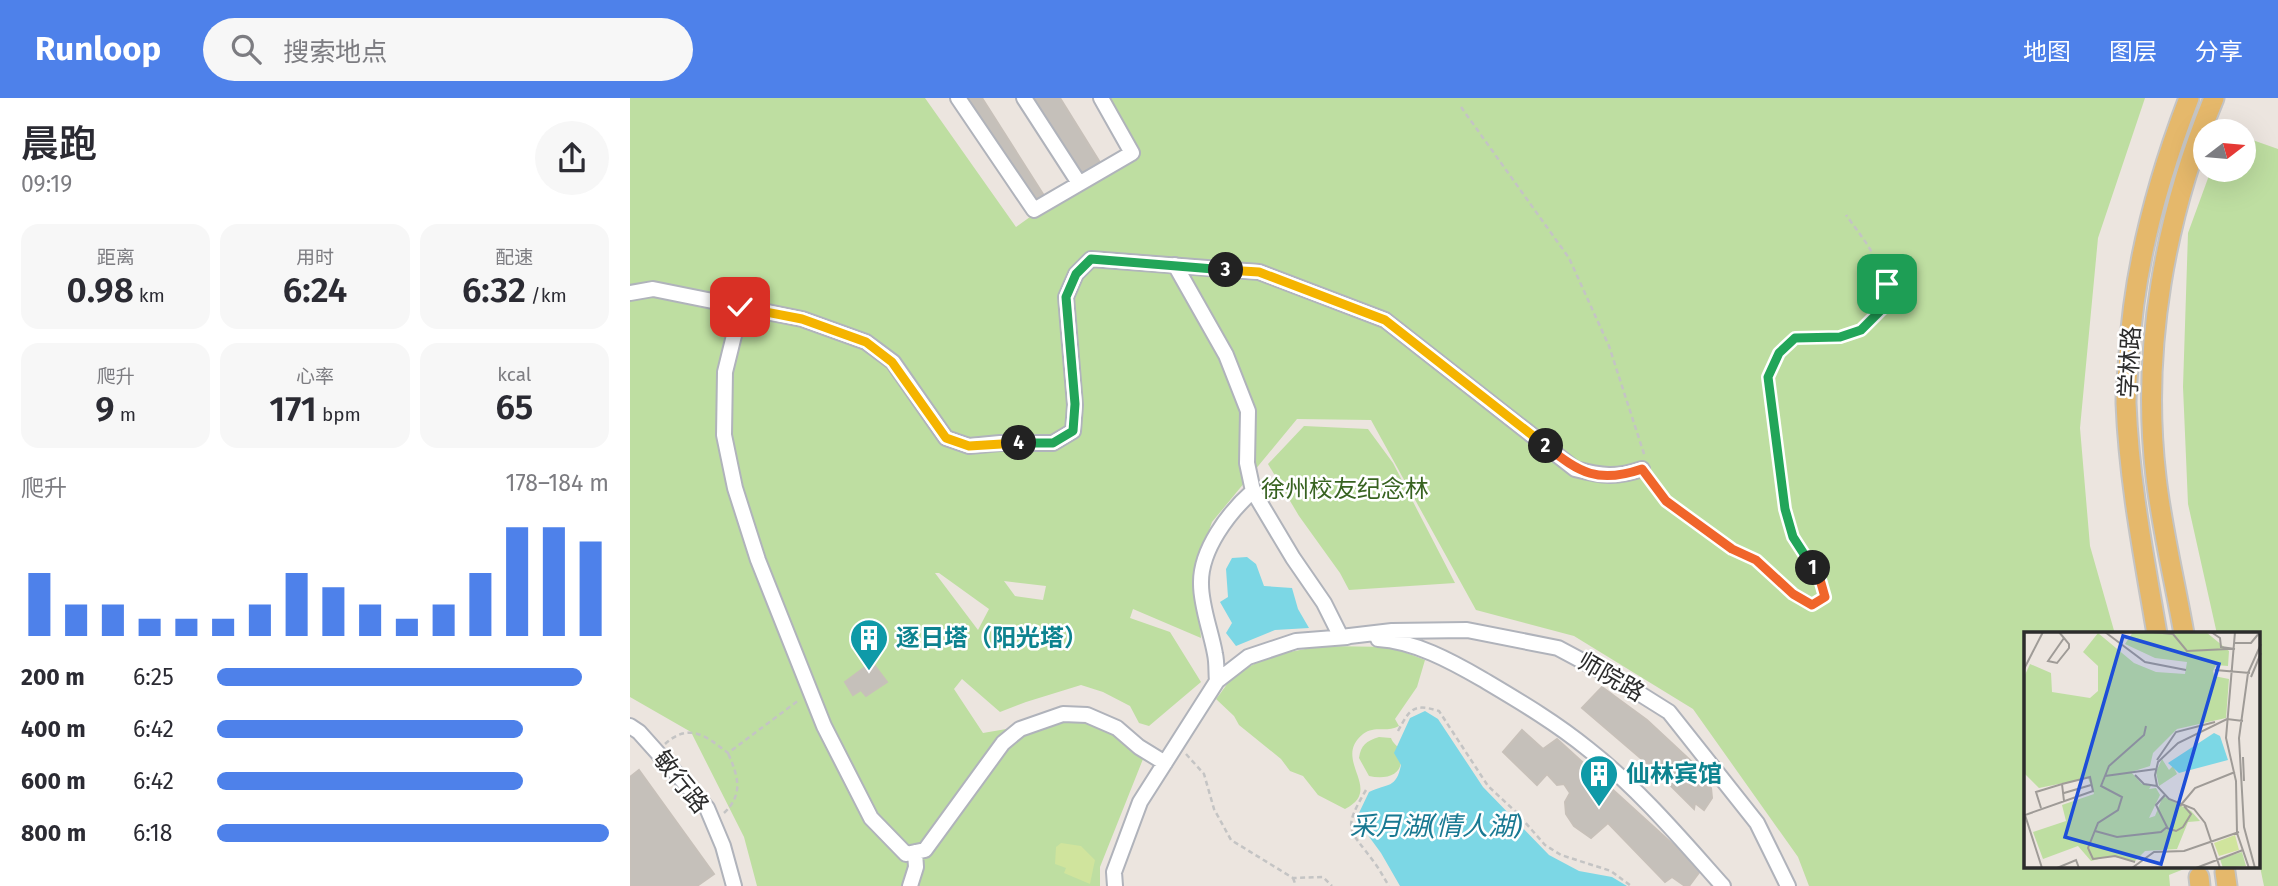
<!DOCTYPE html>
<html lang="zh">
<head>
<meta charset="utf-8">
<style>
	body { margin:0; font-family:"Fira Sans","Noto Sans SC",sans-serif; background:#f7f7f7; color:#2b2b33; height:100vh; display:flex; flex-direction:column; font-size:26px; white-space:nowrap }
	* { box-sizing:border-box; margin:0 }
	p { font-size:23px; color:#7c7c81 }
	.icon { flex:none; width:38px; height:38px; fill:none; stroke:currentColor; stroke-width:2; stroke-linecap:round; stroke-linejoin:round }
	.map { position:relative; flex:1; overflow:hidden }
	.drawer { display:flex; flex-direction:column; background:#fff; width:630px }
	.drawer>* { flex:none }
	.needle { width:46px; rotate:74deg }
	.buttons { position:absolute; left:1563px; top:21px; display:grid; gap:14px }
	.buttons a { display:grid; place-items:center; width:63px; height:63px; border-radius:50%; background:#fff; box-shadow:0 7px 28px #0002; font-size:35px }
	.pin { position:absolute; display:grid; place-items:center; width:60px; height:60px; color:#fff; margin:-30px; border-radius:14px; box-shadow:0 4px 10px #0006 }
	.km { position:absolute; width:35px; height:35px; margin:-18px; border-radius:50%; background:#222; color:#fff; font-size:19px; line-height:35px; text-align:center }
	.round { display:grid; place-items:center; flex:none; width:74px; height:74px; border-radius:37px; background:#f7f7f7 }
	.overview { display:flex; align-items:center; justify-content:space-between; height:119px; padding:0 21px }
	h1 { font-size:38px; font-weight:600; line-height:52px }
	.stats { display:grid; grid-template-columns:repeat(3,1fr); gap:10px; height:119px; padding:7px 21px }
	.stats div { display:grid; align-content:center; border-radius:18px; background:#f7f7f7; text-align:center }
	.stats b { font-size:35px; font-weight:600 }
	.stats small { font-size:19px; font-weight:400 }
	.stats p { font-size:19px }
	.chart { height:196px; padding:14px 21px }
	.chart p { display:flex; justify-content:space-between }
	.chart svg { width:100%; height:126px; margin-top:7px; stroke:#4e81ea; stroke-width:6 }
	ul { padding:0 21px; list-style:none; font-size:23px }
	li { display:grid; grid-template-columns:112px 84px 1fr; align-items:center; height:52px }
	li i { height:18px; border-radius:9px; background:#4e81ea }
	header { display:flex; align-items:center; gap:42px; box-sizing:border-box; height:98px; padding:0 35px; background:#4e81ea; color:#fff }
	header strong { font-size:33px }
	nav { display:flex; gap:38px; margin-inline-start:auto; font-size:24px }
	.search { width:490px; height:63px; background:#f7f7f7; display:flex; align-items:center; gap:18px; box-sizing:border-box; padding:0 24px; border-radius:38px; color:#7c7c81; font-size:26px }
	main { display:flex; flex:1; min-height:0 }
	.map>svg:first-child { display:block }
	.green { fill:#bedea1; fill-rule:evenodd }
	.pitch { fill:#d0e49d }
	.water { fill:#7cd7e5 }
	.building { fill:#c5c0ba; stroke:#c7c0b9; stroke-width:2 }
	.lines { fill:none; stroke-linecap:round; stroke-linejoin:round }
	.minor-casing { stroke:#b0b3bb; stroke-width:18 }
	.major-casing { stroke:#c4c4c4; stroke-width:23 }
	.path { stroke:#c4c4c4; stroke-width:2.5; stroke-dasharray:5 3.5; stroke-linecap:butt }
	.minor { stroke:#fff; stroke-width:14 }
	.major { stroke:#e5b86b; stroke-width:19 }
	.split-1-casing { stroke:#fff; stroke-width:14 }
	.split-2-casing { stroke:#fff; stroke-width:14 }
	.split-3-casing { stroke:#fff; stroke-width:14 }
	.split-4-casing { stroke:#fff; stroke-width:14 }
	.split-5-casing { stroke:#fff; stroke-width:14 }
	.split-1 { stroke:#22a559; stroke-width:9 }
	.split-2 { stroke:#f0652b; stroke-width:9 }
	.split-3 { stroke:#f5b400; stroke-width:9 }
	.split-4 { stroke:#22a559; stroke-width:9 }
	.split-5 { stroke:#f5b400; stroke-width:9 }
	.labels { text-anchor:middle; stroke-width:5; stroke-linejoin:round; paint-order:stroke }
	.street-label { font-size:24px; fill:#2c2c2c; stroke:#fff }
	.park-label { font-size:24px; fill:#386321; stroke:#fff }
	.culture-label { font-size:24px; font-weight:bold; fill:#0d838f; stroke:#fff; text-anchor:start }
	.water-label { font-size:26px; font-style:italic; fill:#197992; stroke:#fff }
	.inset-road { fill:none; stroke:#9f9b97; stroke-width:2 }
	.view { fill:#1d4ed8; fill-opacity:0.15; stroke:#1d4ed8; stroke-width:3.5 }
	.inset-edge { fill:none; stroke:#2c2c2c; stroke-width:3.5 }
</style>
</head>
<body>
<header>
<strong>Runloop</strong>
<div class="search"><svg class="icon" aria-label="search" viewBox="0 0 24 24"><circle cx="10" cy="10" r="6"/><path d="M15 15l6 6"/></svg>搜索地点</div>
<nav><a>地图</a><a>图层</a><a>分享</a></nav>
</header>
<main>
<section class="drawer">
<div class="overview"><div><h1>晨跑</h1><p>09:19</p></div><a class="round"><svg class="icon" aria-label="share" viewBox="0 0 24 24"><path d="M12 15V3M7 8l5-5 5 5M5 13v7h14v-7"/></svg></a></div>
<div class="stats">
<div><p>距离</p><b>0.98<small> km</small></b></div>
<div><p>用时</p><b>6:24</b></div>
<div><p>配速</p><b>6:32<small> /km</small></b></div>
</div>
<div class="stats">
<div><p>爬升</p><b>9<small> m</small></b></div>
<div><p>心率</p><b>171<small> bpm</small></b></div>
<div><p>kcal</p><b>65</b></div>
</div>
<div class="chart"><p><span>爬升</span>178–184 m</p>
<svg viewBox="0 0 160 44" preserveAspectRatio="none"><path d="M5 44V22M15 44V33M25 44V33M35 44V38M45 44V38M55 44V38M65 44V33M75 44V22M85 44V27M95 44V33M105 44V38M115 44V33M125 44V22M135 44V6M145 44V6M155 44V11"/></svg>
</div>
<ul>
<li><b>200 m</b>6:25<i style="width:93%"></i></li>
<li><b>400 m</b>6:42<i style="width:78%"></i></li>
<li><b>600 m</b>6:42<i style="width:78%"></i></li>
<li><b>800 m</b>6:18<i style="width:100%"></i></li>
</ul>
</section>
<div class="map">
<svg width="1648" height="788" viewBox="0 0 1648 788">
	<rect width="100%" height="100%" fill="#ece5df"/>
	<!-- green -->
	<path class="green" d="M 0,0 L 295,0 L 386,129 L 499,48 L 474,0 L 1515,0 L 1468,140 L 1450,330 L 1460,448 L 1485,536 L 1396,536 L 1396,769 L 1559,769 L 1539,777 L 1540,788 L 1179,788 L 1168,759 L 1063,611 L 944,538 L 846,512 L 741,322 L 667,321 L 582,424 L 565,472 L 571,540 L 503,511 L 500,520 L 540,534 L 571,584 L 519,628 L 509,625 L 500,608 L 473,594 L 451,587 L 396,604 L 370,614 L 332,581 L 324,591 L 353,635 L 445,619 L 517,651 L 470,769 L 470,788 L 127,788 L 114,739 L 61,634 L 0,599 ZM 305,475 L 309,475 L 359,511 L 348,532 ZM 374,483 L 416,488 L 413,502 L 385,498 Z
		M 1614,39 L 1648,51 L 1648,788 L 1634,788 L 1629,764 L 1629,536 L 1587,536 L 1558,406 L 1553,289 L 1558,135 L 1581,72 L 1614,72 Z
		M 674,328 L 738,331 L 763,365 L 825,485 L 719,492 L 710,475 L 669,418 L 638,366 Z
		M 692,548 L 761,549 L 795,562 L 787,589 L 765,621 L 769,628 C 757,635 745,627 733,636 C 701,662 755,691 715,711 L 688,697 L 673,678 L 660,673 L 651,661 L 609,627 L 604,618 L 586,601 C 592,594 597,585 603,579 C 633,557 658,554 692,548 Z
		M 749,639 L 761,640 C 763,646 768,647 770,654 C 776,677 757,682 739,678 L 729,660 C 731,647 736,643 749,639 Z"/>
	<!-- pitch -->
	<path class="pitch" d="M 431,745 L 451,748 L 465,762 L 460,786 L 434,775 L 436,770 L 425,766 L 426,749 Z"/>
	<!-- water -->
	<path class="water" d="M 617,459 L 626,466 L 634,488 L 662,490 L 668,511 L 679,530 L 645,532 L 606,548 L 596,535 L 602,525 L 590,504 L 598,499 L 596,471 L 602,460 Z
		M 795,613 L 808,621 L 853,689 L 919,757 L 949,773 L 982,779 L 997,788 L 770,788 L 751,755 L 729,725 L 728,717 L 739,694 C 758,685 766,691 771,667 L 764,655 L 780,620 Z"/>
	<!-- building -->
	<path class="building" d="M 328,0 L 352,0 L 418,104 L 404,112 Z
		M 394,0 L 430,0 L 474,71 L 449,85 Z
		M 242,564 L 257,584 L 236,598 L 231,592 L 223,597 L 215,584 Z
		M 972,589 L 1017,622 L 1062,664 L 1081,690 L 1082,700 L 1074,712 L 1065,705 L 1064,711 L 1028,675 L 952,610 Z
		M 892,632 L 913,651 L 927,641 L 1071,772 L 1059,788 L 1055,788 L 1042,779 L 1035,784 L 978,725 L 961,740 L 944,728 L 936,716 L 935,704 L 940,695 L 934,686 L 927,687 L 917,676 L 907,687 L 873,654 Z
		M 9,672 L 84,776 L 67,788 L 0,788 L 0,679 Z"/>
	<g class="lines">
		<defs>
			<path id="minor" d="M 328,0 L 404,112 L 502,55 L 471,0
				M 394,0 L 449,85
				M 545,167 L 596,257 L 618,313 L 617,365 L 623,393 L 663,460 L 694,505 L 711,539 L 762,533 L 837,532 L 928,550 L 988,582 L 1039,614 L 1127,725 L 1158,788
				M 0,195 L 23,191 L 172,221 L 236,244 L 263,264 L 316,340 L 339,348 L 370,345 L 423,345 L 443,333 L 445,307 L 436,199 L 446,176 L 461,161 L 629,174 L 755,222 L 945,371 C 972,378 986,380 1012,371
				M 111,209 L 95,274 L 94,337 L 105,390 L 128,462 L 194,628 L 241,720 L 276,756 L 295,752 L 373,645 L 390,631 L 433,616 L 457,617 L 487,630 L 509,649 L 535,665
				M 748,541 C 784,543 821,563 852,581 C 889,603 925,624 958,651 C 1009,691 1051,741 1093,788
				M 587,583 C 586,574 587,565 585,556 C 581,533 571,509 571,486 C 570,452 599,414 623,393
				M 0,628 L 9,634 L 77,710 L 93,748 L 104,788
				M 280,788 L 286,769 L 285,754
				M 485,788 L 484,774 L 510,704 L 587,583 L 618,559 L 666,543 L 717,539"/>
			<path id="major" d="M 1527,536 C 1514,459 1499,383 1496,305 C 1496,289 1498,273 1499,257 C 1504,169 1527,83 1559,0
				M 1554,536 C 1545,484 1532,432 1526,379 C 1511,251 1535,118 1584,0
				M 1595,774 L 1597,788
				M 1569,779 L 1570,788"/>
		</defs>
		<!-- minor casing -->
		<use href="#minor" class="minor-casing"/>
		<!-- major casing -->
		<use href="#major" class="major-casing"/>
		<!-- path -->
		<path class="path" d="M 831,9 L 939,160 L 979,248 L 1015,359
			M 1019,380 L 1036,403 L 1102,451 L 1126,462 L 1163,496 L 1182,507 L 1195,499 L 1189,478 L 1163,439 L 1155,411 L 1138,279 L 1149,255 L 1165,240 L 1210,239 L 1231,232 L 1257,206 C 1257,169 1237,146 1216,117
			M 768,633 C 780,611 783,605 809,613 L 858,688 L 886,714 L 915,747 L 931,757 L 981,773 L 1001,788
			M 35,646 C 59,624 76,638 98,655 L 169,602
			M 556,656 L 574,676 L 584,711 L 601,742 L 663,780 L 693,779 L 702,788
			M 736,692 C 712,733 719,730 744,764 C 750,772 754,780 759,788
			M 94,715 C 114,696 108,678 98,655
			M 663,780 L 666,788"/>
		<!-- minor -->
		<use href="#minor" class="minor"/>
		<!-- major -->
		<use href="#major" class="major"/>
	</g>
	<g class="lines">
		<defs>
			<path id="split-1" d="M 1183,470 L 1163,439 L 1155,411 L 1138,279 L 1149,255 L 1165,240 L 1210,239 L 1231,232 L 1257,206 L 1257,186"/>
			<path id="split-2" d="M 916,348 C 950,375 968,386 1012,371 L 1036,403 L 1102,451 L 1126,462 L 1163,496 L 1182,507 L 1195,499 L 1189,478 L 1183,470"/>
			<path id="split-3" d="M 596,172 L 629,174 L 755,222 L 916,348"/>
			<path id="split-4" d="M 389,345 L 423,345 L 443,333 L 445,306 L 436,199 L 446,176 L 461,161 L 596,172"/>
			<path id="split-5" d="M 110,209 L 172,221 L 236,244 L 262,264 L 316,340 L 339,348 L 389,345"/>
		</defs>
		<!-- split-1 casing -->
		<use href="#split-1" class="split-1-casing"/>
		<!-- split-2 casing -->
		<use href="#split-2" class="split-2-casing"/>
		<!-- split-3 casing -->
		<use href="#split-3" class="split-3-casing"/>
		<!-- split-4 casing -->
		<use href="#split-4" class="split-4-casing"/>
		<!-- split-5 casing -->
		<use href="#split-5" class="split-5-casing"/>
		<!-- split-1 -->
		<use href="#split-1" class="split-1"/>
		<!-- split-2 -->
		<use href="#split-2" class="split-2"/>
		<!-- split-3 -->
		<use href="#split-3" class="split-3"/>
		<!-- split-4 -->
		<use href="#split-4" class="split-4"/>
		<!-- split-5 -->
		<use href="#split-5" class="split-5"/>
	</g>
	<!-- icons -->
	<defs>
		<symbol id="building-pin" viewBox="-11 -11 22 30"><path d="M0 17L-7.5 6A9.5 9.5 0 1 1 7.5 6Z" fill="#0f9aa8" stroke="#fff"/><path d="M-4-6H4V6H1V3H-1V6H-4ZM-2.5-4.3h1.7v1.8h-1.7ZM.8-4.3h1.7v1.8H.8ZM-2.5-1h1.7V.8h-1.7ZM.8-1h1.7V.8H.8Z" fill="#fff"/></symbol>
	</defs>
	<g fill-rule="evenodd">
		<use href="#building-pin" x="217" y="518" width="44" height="60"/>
		<use href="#building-pin" x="947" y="654" width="44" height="60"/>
	</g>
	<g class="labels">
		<!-- street labels -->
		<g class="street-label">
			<text transform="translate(1500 264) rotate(-87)" y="8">学林路</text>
			<text transform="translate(981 579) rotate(30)" y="8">师院路</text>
			<text transform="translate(51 684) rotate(51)" y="8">敏行路</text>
		</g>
		<!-- park labels -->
		<g class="park-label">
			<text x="715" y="399">徐州校友纪念林</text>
		</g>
		<!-- culture labels -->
		<g class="culture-label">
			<text x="266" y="548">逐日塔（阳光塔）</text>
			<text x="996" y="684">仙林宾馆</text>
		</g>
		<!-- water labels -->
		<g class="water-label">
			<text x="806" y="737">采月湖(情人湖)</text>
		</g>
	</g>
	<!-- overview -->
	<g transform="translate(1394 534)">
		<rect width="236" height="236" fill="#ece5df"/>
		<path d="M 109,0 L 182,0 L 205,19 L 204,34 L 192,33 L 189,39 L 190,44 L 205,47 L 202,86 L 153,97 L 129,121 L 126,134 L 107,140 L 118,152 L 127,154 L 125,157 L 132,156 L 136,163 L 125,186 L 131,184 L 139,164 L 167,179 L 176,189 L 164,190 L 153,217 L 121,219 L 111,229 L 86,224 L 67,229 L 54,214 L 19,227 L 9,200 L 42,189 L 38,173 L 70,162 L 64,146 L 15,156 L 0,141 L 0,45 L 6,32 L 27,41 L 28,60 L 66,66 L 74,59 L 74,34 L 59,20 L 74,1 L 110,31 L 132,40 L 161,42 L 163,30 L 131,26 L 101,12 ZM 138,127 L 145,138 L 149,134 L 153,142 L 135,154 L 132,140 ZM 218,220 L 222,234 L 199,236 L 196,227 Z" fill="#bedea1"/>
		<path d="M 211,203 L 215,218 L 195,224 L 190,211 Z" fill="#d0e49d"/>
		<path d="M 190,101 L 196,104 L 204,128 L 155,141 L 144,131 Z" fill="#7cd7e5"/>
		<path class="inset-road" d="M 35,0 L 45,12 L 45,16 L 33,31 L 24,29 L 40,6M 81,0 L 121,30 L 162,38M 128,0 L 149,2 L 163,19 L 204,17M 187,0 L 196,6 L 197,15 L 211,17M 211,0 L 202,106 L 212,149 L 213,201 L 225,236M 211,11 L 227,11 L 236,0M 0,37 L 19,0M 191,38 L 226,41M 227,45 L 237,21M 219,125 L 220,149M 133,128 L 152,100 L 191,90M 111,143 L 120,152 L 133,154M 81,144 L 132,137M 40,161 L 67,153M 156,174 L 171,156 L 211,140M 17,176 L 12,160 L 38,152 L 40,169M 143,196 L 152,199 L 159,195 L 167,182 L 160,174M 71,199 L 93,205 L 137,200 L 143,195 L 132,173 L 141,163M 111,230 L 91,224 L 69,227 L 64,216 L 74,191 L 94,178 L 98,165 L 77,154 L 85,134 L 120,103 L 122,94M 18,236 L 1,183 L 69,159 L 66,145 L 38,152M 33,236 L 52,228 L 55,236M 108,236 L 130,220 L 160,219 L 215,200M 172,236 L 219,218M 196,236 L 181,191 L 170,177 L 145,167 L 133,154 L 131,143 L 134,130 L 154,111 L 203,87 L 219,89M 231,236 L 220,195 L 215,106 L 224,41 L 237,12"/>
		<path class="view" d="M 99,4 L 195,32 L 137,232 L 41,205 Z"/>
		<rect width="236" height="236" class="inset-edge"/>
	</g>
</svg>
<div class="buttons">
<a><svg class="needle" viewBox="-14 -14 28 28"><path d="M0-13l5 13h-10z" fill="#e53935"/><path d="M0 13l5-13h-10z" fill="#7c7c81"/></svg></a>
</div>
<div class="pin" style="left:1257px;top:186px;background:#1e9e55"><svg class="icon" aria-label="arrive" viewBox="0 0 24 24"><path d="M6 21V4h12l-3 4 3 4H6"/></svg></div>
<div class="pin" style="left:110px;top:209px;background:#d93025"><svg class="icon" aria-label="check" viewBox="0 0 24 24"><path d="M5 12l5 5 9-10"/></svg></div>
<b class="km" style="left:1183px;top:470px">1</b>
<b class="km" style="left:916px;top:348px">2</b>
<b class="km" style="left:596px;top:172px">3</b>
<b class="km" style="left:389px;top:345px">4</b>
</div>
</main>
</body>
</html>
